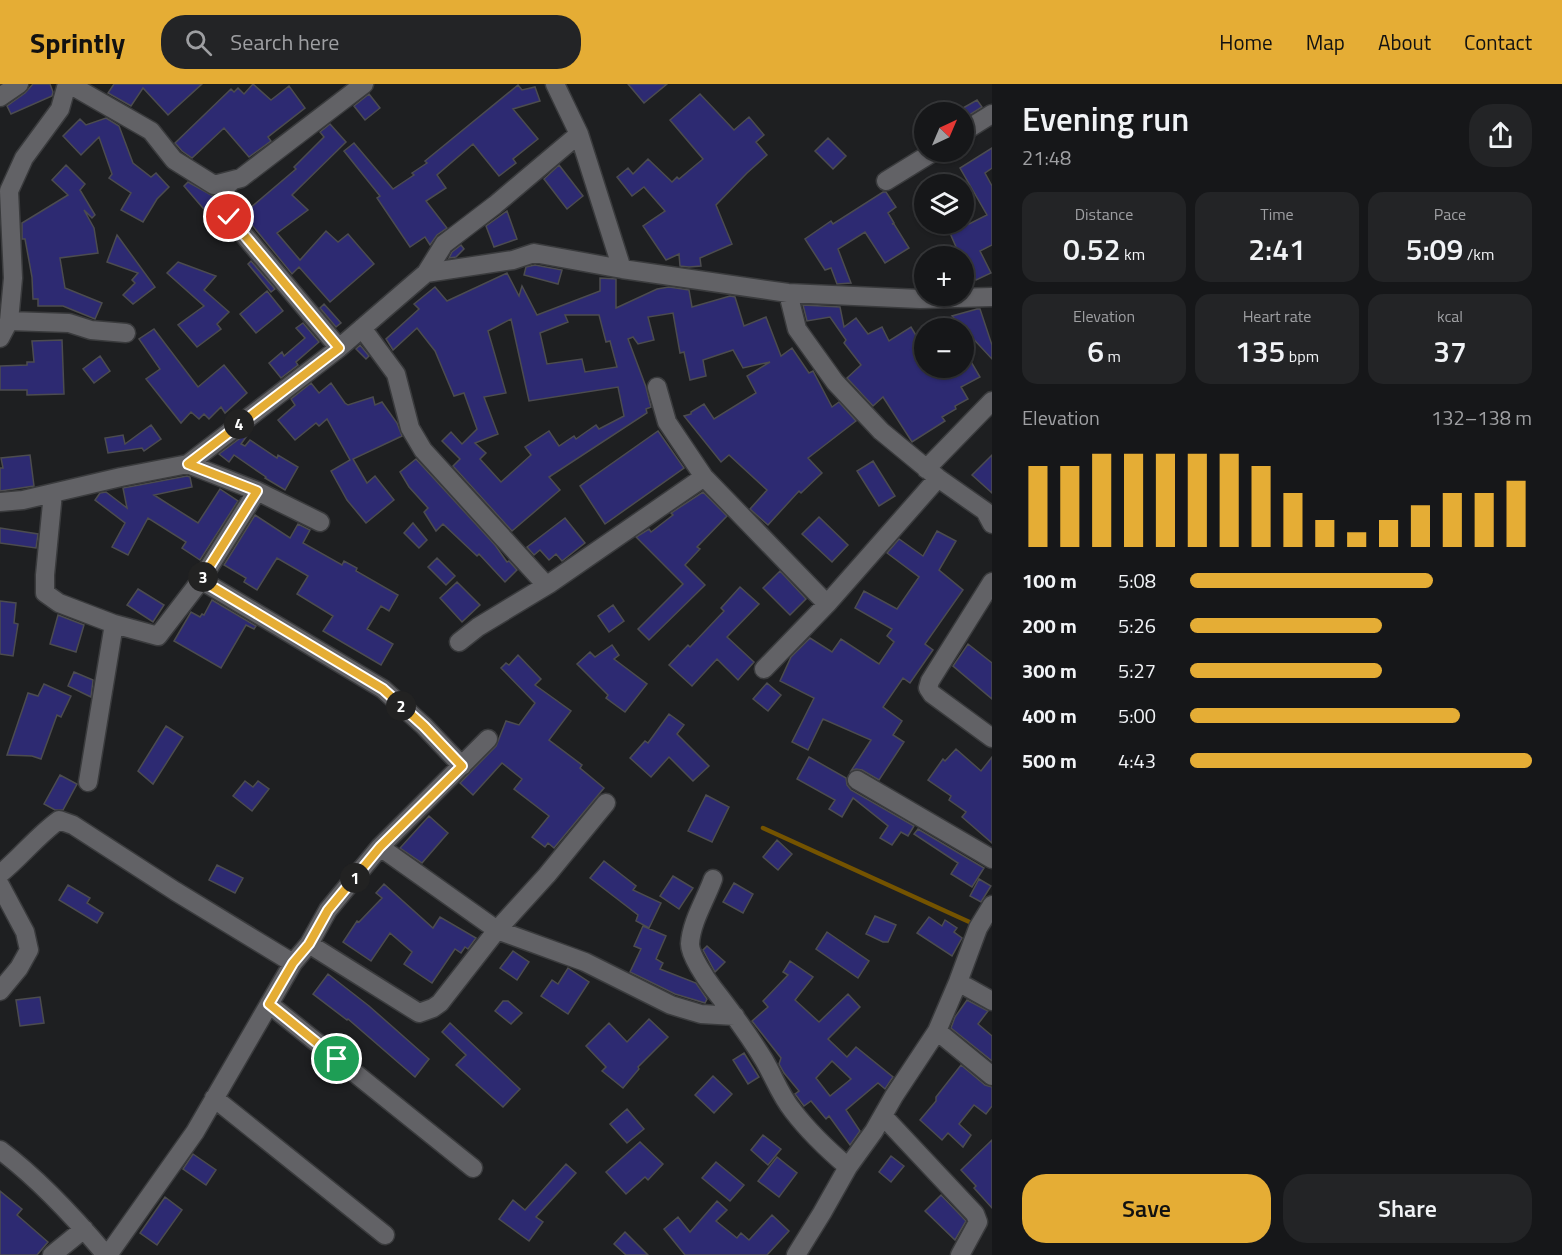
<!DOCTYPE html>
<html lang="en">
<head>
<meta charset="utf-8">
<style>
	body { margin:0; font-family:"Titillium Web",sans-serif; background:#232426; color:#f1f3f6; height:100vh; display:flex; flex-direction:column; font-size:22px; white-space:nowrap }
	* { box-sizing:border-box; margin:0 }
	p { font-size:20px; color:#9e9fa2 }
	.icon { flex:none; width:33px; height:33px; fill:none; stroke:currentColor; stroke-width:2; stroke-linecap:round; stroke-linejoin:round }
	.map { position:relative; flex:1; overflow:hidden }
	.details { display:flex; flex-direction:column; background:#161719; width:570px }
	.details>* { flex:none }
	.needle { width:39px; rotate:44deg }
	.controls { position:absolute; left:914px; top:18px; display:grid; gap:12px }
	.controls a { display:grid; place-items:center; width:60px; height:60px; border-radius:50%; background:#161719; box-shadow:0 2px 4px #0004,0 0 0 2px #353638; font-size:30px }
	.pin { position:absolute; display:grid; place-items:center; width:51px; height:51px; color:#fff; margin:-26px; border:3px solid #fff; border-radius:50%; box-shadow:0 2px 6px #0007 }
	.km { position:absolute; width:30px; height:30px; margin:-15px; border-radius:50%; background:#222; color:#fff; font-size:16px; line-height:30px; text-align:center }
	.round { display:grid; place-items:center; flex:none; width:63px; height:63px; border-radius:24px; background:#232426 }
	.head { display:flex; align-items:center; justify-content:space-between; height:102px; padding:0 30px }
	h1 { font-size:33px; font-weight:600; line-height:45px }
	.stats { display:grid; grid-template-columns:repeat(3,1fr); gap:9px; height:102px; padding:6px 30px }
	.stats div { display:grid; align-content:center; border-radius:15px; background:#232426; text-align:center }
	.stats b { font-size:30px; font-weight:600 }
	.stats small { font-size:16px; font-weight:400 }
	.stats p { font-size:16px }
	.chart { height:168px; padding:12px 30px }
	.chart p { display:flex; justify-content:space-between }
	.chart svg { width:100%; height:108px; margin-top:6px; stroke:#e5ad35; stroke-width:6 }
	.button { display:flex; gap:12px; margin-top:auto; padding:12px 30px }
	.button a { flex:1; height:69px; border-radius:24px; background:#e5ad35; color:#111; font-size:24px; font-weight:600; line-height:69px; text-align:center }
	.button a+a { background:#232426; color:#f1f3f6 }
	ul { padding:0 30px; list-style:none; font-size:20px }
	li { display:grid; grid-template-columns:96px 72px 1fr; align-items:center; height:45px }
	li i { height:15px; border-radius:8px; background:#e5ad35 }
	header { display:flex; align-items:center; gap:36px; box-sizing:border-box; height:84px; padding:0 30px; background:#e5ad35; color:#111 }
	header strong { font-size:28px }
	nav { display:flex; gap:33px; margin-inline-start:auto; font-size:21px }
	.search { width:420px; height:54px; background:#232426; display:flex; align-items:center; gap:15px; box-sizing:border-box; padding:0 21px; border-radius:24px; color:#9e9fa2; font-size:22px }
	main { display:flex; flex:1; min-height:0 }
	.map>svg:first-child { display:block }
	.lines { fill:none; stroke-linecap:round; stroke-linejoin:round }
	.stream { stroke:#745300; stroke-width:4.5 }
	.building { fill:#2d2a72; stroke:#4c4c4f; stroke-width:1.5; fill-rule:evenodd }
	.minor-casing { stroke:#3a3b3d; stroke-width:21 }
	.minor { stroke:#626266; stroke-width:18 }
	.route-casing { stroke:#fff; stroke-width:12 }
	.route { stroke:#e5ad35; stroke-width:8 }
</style>
</head>
<body>
<header>
<strong>Sprintly</strong>
<div class="search"><svg class="icon" aria-label="search" viewBox="0 0 24 24"><circle cx="10" cy="10" r="6"/><path d="M15 15l6 6"/></svg>Search here</div>
<nav><a>Home</a><a>Map</a><a>About</a><a>Contact</a></nav>
</header>
<main>
<div class="map">
<svg width="992" height="1171" viewBox="0 0 992 1171">
	<rect width="100%" height="100%" fill="#1e1f21"/>
	<g class="lines">
		<!-- stream -->
		<path class="stream" d="M 763,744 L 976,841"/>
	</g>
	<!-- building -->
	<path class="building" d="M 33,0 L 50,0 L 53,8 L 52,12 L 11,30 L 7,22 L 25,9 Z
		M 114,0 L 202,0 L 168,31 L 143,4 L 131,22 L 108,9 Z
		M 253,0 L 271,16 L 289,2 L 305,24 L 268,53 L 271,57 L 249,73 L 224,44 L 192,74 L 182,67 L 175,59 L 231,5 L 234,8 L 238,4 L 244,10 Z
		M 628,0 L 667,0 L 644,19 Z
		M 518,1 L 522,6 L 535,3 L 540,17 L 513,25 L 538,55 L 513,75 L 516,79 L 499,92 L 473,60 L 437,91 L 446,104 L 426,117 L 447,144 L 437,151 L 430,161 L 425,153 L 410,163 L 377,114 L 380,112 L 344,67 L 354,59 L 393,105 L 414,91 L 412,89 L 427,79 L 425,77 Z
		M 369,10 L 380,24 L 365,36 L 354,22 Z
		M 700,10 L 734,46 L 749,33 L 764,51 L 756,58 L 767,71 L 747,89 L 716,121 L 732,160 L 700,174 L 701,182 L 689,183 L 680,182 L 679,170 L 666,176 L 643,142 L 665,127 L 644,103 L 632,112 L 617,93 L 628,84 L 633,90 L 648,75 L 672,98 L 677,93 L 679,95 L 703,75 L 670,36 Z
		M 977,16 L 982,23 L 963,35 L 963,24 Z
		M 106,34 L 119,42 L 133,79 L 151,93 L 156,89 L 169,103 L 157,115 L 143,138 L 121,126 L 131,109 L 109,94 L 112,90 L 99,53 L 81,71 L 63,52 L 80,35 L 86,41 Z
		M 330,40 L 346,58 L 292,111 L 308,126 L 277,149 L 300,176 L 326,147 L 338,158 L 348,150 L 374,180 L 330,218 L 299,183 L 292,190 L 243,130 L 296,85 L 294,83 L 324,53 L 320,48 Z
		M 828,54 L 846,72 L 833,85 L 815,67 Z
		M 992,64 L 992,84 L 985,89 L 992,102 L 992,161 L 980,167 L 991,189 L 976,196 L 964,173 L 960,172 L 946,140 L 969,140 L 987,131 L 960,84 Z
		M 66,81 L 85,100 L 80,106 L 95,131 L 92,134 L 84,126 L 94,144 L 98,169 L 60,174 L 65,204 L 102,219 L 95,235 L 63,222 L 38,222 L 38,215 L 33,215 L 32,193 L 25,155 L 22,155 L 22,139 L 68,111 L 52,96 Z
		M 559,81 L 583,112 L 567,125 L 544,95 Z
		M 188,98 L 215,113 L 218,134 L 214,137 L 184,102 Z
		M 883,108 L 886,108 L 896,123 L 888,129 L 894,139 L 892,140 L 894,140 L 909,164 L 885,179 L 865,148 L 838,165 L 851,199 L 837,200 L 831,184 L 825,186 L 805,155 L 831,137 L 833,140 Z
		M 507,127 L 517,155 L 494,163 L 486,142 Z
		M 117,151 L 155,203 L 133,220 L 123,211 L 135,199 L 132,196 L 138,189 L 107,178 Z
		M 461,161 L 464,165 L 456,173 L 449,174 L 452,168 Z
		M 251,177 L 275,205 L 271,208 L 248,180 Z
		M 178,178 L 216,192 L 204,206 L 229,228 L 217,240 L 221,245 L 197,263 L 178,241 L 204,222 L 167,189 Z
		M 535,181 L 562,186 L 558,200 L 524,191 L 526,183 Z
		M 507,189 L 519,212 L 522,202 L 537,231 L 600,207 L 600,194 L 616,195 L 616,224 L 657,205 L 669,203 L 689,206 L 692,223 L 730,212 L 735,213 L 744,242 L 766,233 L 781,272 L 792,264 L 809,289 L 813,287 L 832,323 L 839,318 L 856,337 L 808,374 L 822,389 L 801,409 L 799,407 L 768,441 L 750,425 L 767,406 L 729,371 L 721,378 L 684,332 L 691,330 L 691,328 L 704,320 L 714,335 L 756,309 L 747,292 L 770,278 L 743,284 L 733,266 L 703,276 L 706,292 L 690,296 L 684,268 L 680,269 L 673,229 L 648,233 L 654,256 L 638,260 L 633,253 L 628,255 L 646,303 L 651,323 L 646,325 L 647,329 L 549,393 L 560,406 L 512,447 L 453,382 L 460,375 L 442,357 L 451,348 L 462,360 L 477,345 L 464,309 L 454,312 L 435,267 L 417,244 L 393,266 L 386,255 L 419,225 L 414,220 L 435,203 L 447,217 ZM 565,231 L 599,231 L 606,258 L 610,257 L 617,283 L 585,288 L 582,275 L 547,280 L 540,249 L 568,238 ZM 511,235 L 529,317 L 618,303 L 624,332 L 599,345 L 596,341 L 576,355 L 574,352 L 559,362 L 549,347 L 525,363 L 531,371 L 501,398 L 480,375 L 486,369 L 475,359 L 498,350 L 484,313 L 506,309 L 488,247 Z
		M 267,207 L 283,227 L 256,249 L 240,230 Z
		M 324,220 L 341,239 L 336,243 L 320,224 Z
		M 803,221 L 840,223 L 844,243 L 856,234 L 868,250 L 882,243 L 889,257 L 911,243 L 917,253 L 924,249 L 924,284 L 937,284 L 939,288 L 947,284 L 963,284 L 963,264 L 980,293 L 961,303 L 968,315 L 955,322 L 956,325 L 942,333 L 945,337 L 912,358 L 883,313 L 873,322 L 847,294 L 861,281 L 844,259 L 846,256 L 830,233 L 807,237 Z
		M 977,225 L 980,225 L 992,261 L 992,275 L 952,232 Z
		M 303,239 L 319,258 L 296,278 L 298,281 L 281,294 L 269,279 L 282,268 L 284,272 L 305,254 L 296,244 Z
		M 154,245 L 198,303 L 224,281 L 247,309 L 225,329 L 221,323 L 209,335 L 204,330 L 199,335 L 191,328 L 181,339 L 146,295 L 160,285 L 139,255 Z
		M 62,256 L 64,310 L 27,311 L 27,306 L 0,306 L 0,282 L 27,281 L 27,278 L 34,278 L 32,257 Z
		M 360,261 L 369,272 L 366,275 L 356,265 Z
		M 100,272 L 110,287 L 94,299 L 83,285 Z
		M 311,299 L 319,309 L 331,299 L 345,319 L 348,321 L 373,313 L 375,321 L 382,318 L 397,339 L 402,352 L 353,375 L 367,399 L 375,392 L 394,416 L 366,439 L 347,416 L 331,387 L 350,376 L 327,335 L 319,342 L 316,339 L 295,356 L 278,336 L 295,321 L 291,315 Z
		M 151,341 L 161,355 L 144,367 L 142,364 L 108,369 L 105,354 L 123,351 L 125,360 Z
		M 251,346 L 241,360 L 245,362 L 250,356 L 277,374 L 278,371 L 298,383 L 285,406 L 265,394 L 266,393 L 234,371 L 229,378 L 219,370 Z
		M 658,347 L 684,384 L 605,440 L 580,402 Z
		M 30,371 L 34,402 L 0,407 L 0,384 L 3,384 L 1,374 Z
		M 992,371 L 992,409 L 972,391 Z
		M 416,375 L 495,461 L 507,478 L 509,477 L 517,486 L 505,498 L 479,470 L 477,472 L 443,440 L 436,447 L 424,428 L 428,424 L 409,403 L 400,388 Z
		M 873,377 L 895,412 L 879,422 L 857,387 Z
		M 187,392 L 190,393 L 192,403 L 154,411 L 198,439 L 220,405 L 238,417 L 200,476 L 182,464 L 186,458 L 148,434 L 128,471 L 112,463 L 125,439 L 95,416 L 100,409 L 106,408 L 127,424 L 123,404 Z
		M 703,408 L 727,432 L 697,463 L 700,465 L 685,481 L 705,501 L 649,556 L 638,545 L 683,500 L 636,453 L 649,445 L 651,448 L 673,431 L 671,429 Z
		M 255,431 L 290,454 L 298,440 L 310,446 L 303,459 L 342,481 L 344,477 L 357,484 L 356,487 L 398,511 L 389,527 L 381,522 L 367,545 L 393,560 L 381,581 L 323,547 L 333,532 L 297,510 L 308,492 L 277,474 L 257,506 L 244,498 L 246,494 L 224,481 Z
		M 819,433 L 848,461 L 832,478 L 802,450 Z
		M 565,434 L 585,459 L 562,477 L 556,470 L 549,476 L 540,466 L 534,471 L 527,463 Z
		M 413,439 L 427,456 L 419,464 L 404,449 Z
		M 0,444 L 38,450 L 36,464 L 0,459 Z
		M 937,447 L 956,457 L 939,486 L 963,506 L 925,560 L 933,566 L 910,599 L 903,594 L 883,623 L 902,637 L 893,651 L 904,658 L 879,696 L 862,686 L 856,685 L 851,687 L 871,656 L 823,635 L 808,666 L 792,658 L 814,614 L 780,597 L 791,573 L 810,554 L 832,568 L 841,555 L 879,580 L 894,558 L 887,552 L 892,545 L 855,524 L 864,507 L 897,525 L 919,493 L 887,469 L 899,455 L 923,472 Z
		M 437,474 L 455,492 L 446,501 L 428,483 Z
		M 780,487 L 806,515 L 790,531 L 763,504 Z
		M 457,498 L 480,521 L 462,538 L 440,514 Z
		M 740,503 L 759,520 L 727,553 L 754,578 L 738,596 L 717,575 L 692,602 L 669,581 L 688,561 L 690,563 L 724,527 L 721,524 Z
		M 138,505 L 164,521 L 153,538 L 127,521 Z
		M 212,516 L 256,542 L 254,545 L 246,541 L 221,584 L 174,557 L 191,528 L 200,533 L 202,530 L 204,531 Z
		M 0,517 L 16,519 L 14,539 L 18,540 L 13,572 L 0,570 Z
		M 613,521 L 624,537 L 609,548 L 598,532 Z
		M 58,531 L 84,541 L 76,568 L 50,560 Z
		M 968,560 L 992,579 L 992,615 L 953,582 Z
		M 612,561 L 619,571 L 614,575 L 647,600 L 625,628 L 606,614 L 608,611 L 577,580 L 590,568 L 595,573 Z
		M 518,571 L 541,595 L 535,601 L 571,627 L 549,656 L 582,681 L 580,684 L 604,704 L 554,764 L 548,759 L 545,763 L 532,753 L 549,732 L 514,705 L 522,695 L 502,679 L 473,711 L 460,699 L 496,662 L 506,637 L 519,641 L 535,619 L 501,584 L 506,579 L 509,581 Z
		M 74,588 L 93,596 L 91,613 L 68,602 Z
		M 767,599 L 781,611 L 768,627 L 753,615 Z
		M 44,600 L 71,612 L 61,633 L 57,631 L 41,675 L 32,672 L 7,671 L 28,609 L 38,612 Z
		M 669,630 L 684,641 L 677,650 L 709,682 L 693,697 L 669,673 L 651,693 L 630,674 L 645,657 L 648,659 Z
		M 166,642 L 183,653 L 153,700 L 138,687 Z
		M 956,665 L 981,687 L 992,673 L 992,759 L 962,733 L 966,728 L 949,716 L 951,712 L 928,696 L 943,675 L 945,677 Z
		M 809,673 L 846,694 L 847,701 L 851,706 L 914,742 L 908,752 L 901,748 L 892,761 L 880,754 L 888,742 L 853,714 L 842,733 L 829,725 L 835,716 L 797,695 Z
		M 60,691 L 77,700 L 63,726 L 55,726 L 44,720 Z
		M 245,697 L 253,703 L 258,697 L 269,705 L 252,727 L 233,712 Z
		M 706,711 L 729,723 L 712,758 L 688,747 Z
		M 429,732 L 448,749 L 422,779 L 400,764 Z
		M 918,745 L 984,784 L 972,803 L 951,790 L 958,779 L 914,750 Z
		M 777,756 L 792,770 L 778,786 L 763,773 Z
		M 604,777 L 636,802 L 633,806 L 661,819 L 649,844 L 636,837 L 638,831 L 590,794 Z
		M 217,781 L 243,794 L 235,809 L 209,796 Z
		M 673,792 L 693,804 L 679,825 L 660,812 Z
		M 979,795 L 991,802 L 981,818 L 970,812 Z
		M 734,799 L 753,810 L 743,829 L 723,818 Z
		M 384,800 L 433,844 L 440,833 L 476,854 L 468,865 L 465,863 L 461,869 L 455,865 L 432,899 L 404,880 L 412,868 L 390,849 L 371,877 L 343,858 L 357,837 L 359,838 L 382,814 L 376,809 Z
		M 68,801 L 90,814 L 87,819 L 103,829 L 97,839 L 59,816 Z
		M 875,832 L 896,841 L 888,858 L 883,858 L 866,850 Z
		M 929,833 L 942,842 L 945,836 L 957,844 L 954,848 L 962,854 L 952,872 L 917,849 Z
		M 643,842 L 666,852 L 656,875 L 663,879 L 660,885 L 696,899 L 707,915 L 705,919 L 675,910 L 630,888 L 641,865 L 634,862 Z
		M 827,848 L 869,877 L 858,894 L 816,865 Z
		M 707,862 L 725,878 L 715,888 L 703,866 Z
		M 513,867 L 529,878 L 517,896 L 500,884 Z
		M 790,877 L 813,893 L 795,916 L 819,938 L 848,910 L 860,923 L 828,955 L 847,973 L 856,963 L 893,993 L 885,1005 L 878,999 L 846,1026 L 860,1047 L 850,1061 L 829,1032 L 826,1035 L 811,1017 L 804,1022 L 795,1010 L 799,1007 L 784,989 L 779,980 L 781,974 L 752,937 L 768,923 L 763,917 L 788,891 L 783,888 ZM 832,977 L 851,995 L 830,1012 L 816,994 Z
		M 568,884 L 589,898 L 568,930 L 541,912 L 552,896 L 558,900 Z
		M 328,890 L 369,922 L 429,975 L 415,993 L 348,935 L 347,936 L 313,910 Z
		M 40,913 L 44,939 L 20,942 L 16,916 Z
		M 967,916 L 988,927 L 978,940 L 992,952 L 992,977 L 951,944 L 955,933 Z
		M 503,917 L 508,917 L 522,929 L 511,940 L 495,927 Z
		M 649,935 L 668,953 L 638,983 L 639,985 L 623,1004 L 602,987 L 606,983 L 586,962 L 609,939 L 627,958 Z
		M 450,939 L 520,1005 L 503,1023 L 456,981 L 466,971 L 442,948 Z
		M 744,969 L 759,993 L 748,1000 L 733,976 Z
		M 961,981 L 985,1001 L 992,1003 L 992,1022 L 986,1030 L 974,1021 L 959,1040 L 971,1051 L 963,1063 L 948,1049 L 942,1056 L 920,1036 L 936,1017 L 936,1013 Z
		M 713,992 L 732,1010 L 714,1029 L 695,1011 Z
		M 627,1025 L 644,1045 L 627,1059 L 610,1040 Z
		M 763,1051 L 781,1065 L 768,1081 L 751,1066 Z
		M 992,1056 L 992,1124 L 974,1104 L 976,1102 L 961,1086 Z
		M 640,1058 L 663,1080 L 648,1096 L 645,1093 L 626,1110 L 606,1088 Z
		M 193,1070 L 216,1086 L 206,1101 L 183,1085 Z
		M 891,1072 L 904,1082 L 891,1098 L 879,1088 Z
		M 777,1073 L 797,1089 L 779,1113 L 758,1097 Z
		M 716,1078 L 744,1101 L 730,1117 L 702,1094 Z
		M 566,1080 L 576,1089 L 536,1133 L 543,1138 L 529,1157 L 499,1135 L 513,1116 L 525,1126 Z
		M 0,1107 L 22,1125 L 17,1131 L 48,1158 L 37,1171 L 0,1171 Z
		M 941,1111 L 966,1137 L 955,1156 L 925,1127 Z
		M 165,1113 L 182,1126 L 157,1161 L 140,1149 Z
		M 717,1117 L 727,1126 L 716,1137 L 737,1154 L 741,1149 L 749,1156 L 772,1131 L 789,1147 L 767,1171 L 685,1171 L 664,1145 L 678,1133 L 690,1148 Z
		M 625,1148 L 648,1171 L 626,1171 L 614,1160 Z"/>
	<g class="lines">
		<defs>
			<path id="minor" d="M 69,0 L 151,47 L 174,76 L 214,101 L 241,94 L 364,0
				M 0,13 L 19,0
				M 963,48 L 992,30
				M 579,50 L 622,185
				M 886,97 L 933,68
				M 231,98 L 225,103 L 229,133 L 339,264
				M 426,189 L 444,160 L 495,121 L 579,50 L 555,0
				M 788,209 L 797,245 L 835,298 L 881,347 L 938,394 L 985,427 L 992,440
				M 9,237 L 69,239 L 91,246 L 126,249
				M 362,244 L 396,290 L 410,344 L 423,366 L 546,501
				M 0,254 L 9,237 L 13,194 L 9,107 L 24,74 L 60,25 L 67,0
				M 657,303 L 667,338 L 704,393
				M 188,380 L 257,407 L 320,438
				M 926,385 L 992,317
				M 53,409 L 45,491 L 45,509 L 59,519 L 114,540 L 88,698
				M 0,418 L 23,416 L 121,393 L 188,380 L 339,264 L 426,189 L 513,176 L 534,169 L 622,185 L 788,209 L 920,215 L 992,213
				M 201,496 L 383,605 L 424,642 L 462,682
				M 992,498 L 930,597 L 928,604 L 932,610 L 992,654
				M 114,540 L 158,552 L 201,496 L 257,407
				M 459,558 L 478,543 L 549,500 L 704,393 L 827,520 L 938,394
				M 764,585 L 827,520
				M 857,696 L 992,775
				M 606,719 L 547,791 L 497,846 L 585,878 L 671,921 L 701,930 L 735,932
				M 0,790 C 21,773 37,752 59,736 L 73,741 L 175,807 L 293,879
				M 713,795 C 706,815 691,838 690,860 C 690,871 706,895 713,904 C 731,927 749,951 764,976 C 774,993 780,1011 793,1027 C 809,1048 828,1066 848,1083
				M 0,801 L 25,848 L 29,866 L 19,884 L 0,907
				M 309,860 L 419,929 L 433,924 L 440,919 L 497,846 L 380,763
				M 958,898 L 992,917
				M 269,920 L 473,1084
				M 937,947 L 992,992
				M 214,1014 L 385,1151
				M 883,1032 L 975,1130 L 978,1138 L 960,1171
				M 0,1066 C 40,1096 74,1133 106,1171
				M 52,1171 L 84,1145
				M 108,1171 L 195,1048 L 293,879 L 309,860 L 328,826 L 380,763 L 488,655
				M 796,1171 L 822,1129 L 848,1083 L 874,1047 L 894,1012 L 937,947 L 958,898 L 978,844 L 992,821"/>
		</defs>
		<!-- minor casing -->
		<use href="#minor" class="minor-casing"/>
		<!-- minor -->
		<use href="#minor" class="minor"/>
	</g>
	<g class="lines">
		<defs>
			<path id="route" d="M 229,133 L 339,264 L 188,380 L 257,407 L 201,496 L 383,605 L 424,642 L 462,682 L 380,763 L 328,826 L 309,860 L 293,879 L 269,920 L 337,975"/>
		</defs>
		<!-- route casing -->
		<use href="#route" class="route-casing"/>
		<!-- route -->
		<use href="#route" class="route"/>
	</g>
</svg>
<div class="controls">
<a><svg class="needle" viewBox="-14 -14 28 28"><path d="M0-13l5 13h-10z" fill="#e53935"/><path d="M0 13l5-13h-10z" fill="#9e9fa2"/></svg></a>
<a><svg class="icon" aria-label="layers" viewBox="0 0 24 24"><path d="M12 4l9 5-9 5-9-5zM3 14l9 5 9-5"/></svg></a>
<a>+</a>
<a>−</a>
</div>
<div class="pin" style="left:337px;top:975px;background:#1e9e55"><svg class="icon" aria-label="arrive" viewBox="0 0 24 24"><path d="M6 21V4h12l-3 4 3 4H6"/></svg></div>
<div class="pin" style="left:229px;top:133px;background:#d93025"><svg class="icon" aria-label="check" viewBox="0 0 24 24"><path d="M5 12l5 5 9-10"/></svg></div>
<b class="km" style="left:355px;top:794px">1</b>
<b class="km" style="left:401px;top:622px">2</b>
<b class="km" style="left:203px;top:493px">3</b>
<b class="km" style="left:239px;top:340px">4</b>
</div>
<section class="details">
<div class="head"><div><h1>Evening run</h1><p>21:48</p></div><a class="round"><svg class="icon" aria-label="share" viewBox="0 0 24 24"><path d="M12 15V3M7 8l5-5 5 5M5 13v7h14v-7"/></svg></a></div>
<div class="stats">
<div><p>Distance</p><b>0.52<small> km</small></b></div>
<div><p>Time</p><b>2:41</b></div>
<div><p>Pace</p><b>5:09<small> /km</small></b></div>
</div>
<div class="stats">
<div><p>Elevation</p><b>6<small> m</small></b></div>
<div><p>Heart rate</p><b>135<small> bpm</small></b></div>
<div><p>kcal</p><b>37</b></div>
</div>
<div class="chart"><p><span>Elevation</span>132–138 m</p>
<svg viewBox="0 0 160 44" preserveAspectRatio="none"><path d="M5 44V11M15 44V11M25 44V6M35 44V6M45 44V6M55 44V6M65 44V6M75 44V11M85 44V22M95 44V33M105 44V38M115 44V33M125 44V27M135 44V22M145 44V22M155 44V17"/></svg>
</div>
<ul>
<li><b>100 m</b>5:08<i style="width:71%"></i></li>
<li><b>200 m</b>5:26<i style="width:56%"></i></li>
<li><b>300 m</b>5:27<i style="width:56%"></i></li>
<li><b>400 m</b>5:00<i style="width:79%"></i></li>
<li><b>500 m</b>4:43<i style="width:100%"></i></li>
</ul>
<div class="button"><a>Save</a><a>Share</a></div>
</section>
</main>
</body>
</html>
